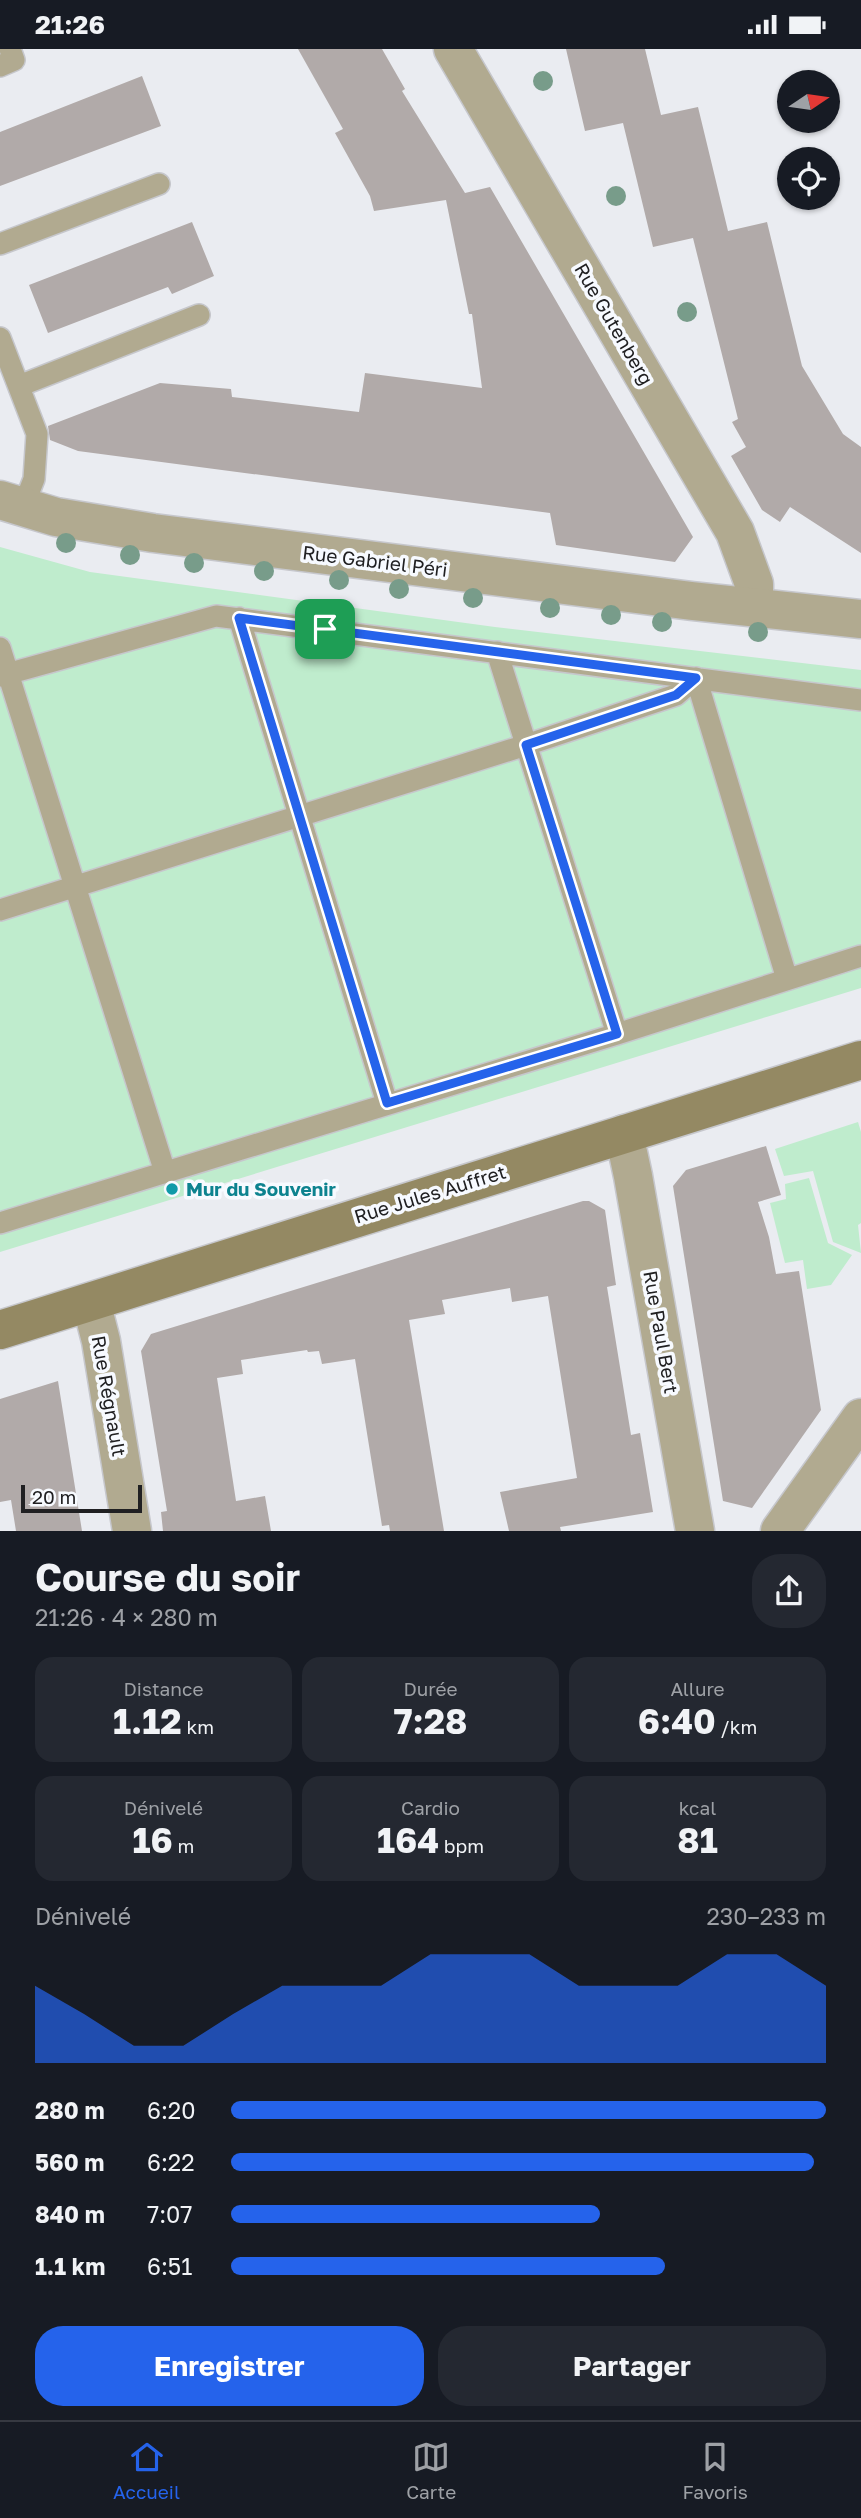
<!DOCTYPE html>
<html lang="fr">
<head>
<meta charset="utf-8">
<style>
	body { margin:0; font-family:"Golos Text",sans-serif; background:#242831; color:#f1f3f6; height:100vh; display:flex; flex-direction:column; font-size:26px; white-space:nowrap }
	* { box-sizing:border-box; margin:0 }
	p { font-size:23px; color:#9ea1a6 }
	.icon { flex:none; width:38px; height:38px; fill:none; stroke:currentColor; stroke-width:2; stroke-linecap:round; stroke-linejoin:round }
	.map { position:relative; height:1482px; overflow:hidden }
	.sheet { display:flex; flex-direction:column; background:#171b24; flex:1 }
	.sheet>* { flex:none }
	.needle { width:46px; rotate:77deg }
	.tools { position:absolute; left:777px; top:21px; display:grid; gap:14px }
	.tools a { display:grid; place-items:center; width:63px; height:63px; border-radius:50%; background:#171b24; box-shadow:0 2px 5px #0004; font-size:35px }
	.scale { position:absolute; left:21px; bottom:18px; width:121px; box-sizing:border-box; padding-left:7px; border:4px solid #202022; border-top:0; font-size:19px; line-height:24px; white-space:nowrap; color:#202022; -webkit-text-stroke:5px #f7faff; paint-order:stroke }
	.pin { position:absolute; display:grid; place-items:center; width:60px; height:60px; color:#fff; margin:-30px; border-radius:14px; box-shadow:0 4px 10px #0006 }
	.round { display:grid; place-items:center; flex:none; width:74px; height:74px; border-radius:28px; background:#242831 }
	.headline { display:flex; align-items:center; justify-content:space-between; height:119px; padding:0 35px }
	h1 { font-size:38px; font-weight:700; line-height:52px }
	.stats { display:grid; grid-template-columns:repeat(3,1fr); gap:10px; height:119px; padding:7px 35px }
	.stats div { display:grid; align-content:center; border-radius:18px; background:#242831; text-align:center }
	.stats b { font-size:35px; font-weight:700 }
	.stats small { font-size:19px; font-weight:400 }
	.stats p { font-size:19px }
	.chart { height:196px; padding:14px 35px }
	.chart p { display:flex; justify-content:space-between }
	.chart svg { width:100%; height:126px; margin-top:7px; fill:#2563eb; opacity:.7 }
	.cta { display:flex; gap:14px; margin-top:auto; padding:14px 35px }
	.cta a { flex:1; height:80px; border-radius:28px; background:#2563eb; color:#fff; font-size:28px; font-weight:700; line-height:80px; text-align:center }
	.cta a+a { background:#242831; color:#f1f3f6 }
	ul { padding:0 35px; list-style:none; font-size:23px }
	li { display:grid; grid-template-columns:112px 84px 1fr; align-items:center; height:52px }
	li i { height:18px; border-radius:9px; background:#2563eb }
	.status { display:flex; justify-content:space-between; align-items:center; height:49px; padding:0 35px; background:#171b24; direction:ltr }
	.status svg { height:19px; fill:currentColor }
	.menu { display:flex; justify-content:space-around; align-items:center; height:98px; border-top:2px solid #363941; background:#171b24; font-size:19px; color:#9ea1a6 }
	.menu a { display:grid; justify-items:center; gap:4px }
	.menu .on { color:#2563eb }
	.map>svg:first-child { display:block }
	.green { fill:#bfeccd }
	.building { fill:#b1aaa9 }
	.lines { fill:none; stroke-linecap:round; stroke-linejoin:round }
	.service-casing { stroke:#c6c7cc; stroke-width:24 }
	.minor-casing { stroke:#c6c7cc; stroke-width:41 }
	.tertiary-casing { stroke:#c6c7cc; stroke-width:41 }
	.secondary-casing { stroke:#c6c7cc; stroke-width:41 }
	.service { stroke:#b1aa90; stroke-width:21 }
	.minor { stroke:#b1aa90; stroke-width:38 }
	.tertiary { stroke:#b1aa90; stroke-width:38 }
	.secondary { stroke:#948963; stroke-width:38 }
	.tree { fill:#789c8a }
	.route-casing { stroke:#fff; stroke-width:14 }
	.route { stroke:#2563eb; stroke-width:9 }
	.culture-dot { fill:#0f9aa8; stroke:#f7faff; stroke-width:2.5 }
	.labels { text-anchor:middle; stroke-width:7; stroke-linejoin:round; paint-order:stroke }
	.street-label { font-size:19px; fill:#202022; stroke:#f7faff }
	.culture-label { font-size:19px; font-weight:bold; fill:#0d838f; stroke:#f7faff; text-anchor:start }
</style>
</head>
<body>
<div class="status"><b>21:26</b><svg viewBox="0 0 49 12"><path d="M0 12V9h3v3zM5 12V6h3v6zM10 12V3h3v9zM15 12V0h3v12zM26 1h20v11H26zM47 4h2v5h-2z"/></svg></div>
<div class="map">
<svg width="861" height="1482" viewBox="0 0 861 1482">
	<rect width="100%" height="100%" fill="#eaecf1"/>
	<!-- green -->
	<path class="green" d="M 0,498 L 90,523 L 495,578 L 861,621 L 861,939 L 0,1203 Z
		M 858,1073 L 861,1083 L 861,1174 L 858,1176 L 861,1204 L 833,1193 L 813,1122 L 784,1127 L 775,1100 Z
		M 809,1129 L 828,1194 L 852,1206 L 831,1236 L 807,1240 L 803,1211 L 785,1214 L 770,1154 L 786,1150 L 785,1135 Z"/>
	<!-- building -->
	<path class="building" d="M 298,0 L 382,0 L 405,40 L 402,42 L 465,144 L 490,138 L 693,488 L 675,513 L 556,496 L 550,464 L 78,402 L 50,391 L 48,377 L 160,334 L 231,340 L 232,348 L 359,363 L 365,324 L 482,339 L 472,265 L 469,265 L 446,151 L 374,162 L 370,147 L 335,84 L 343,80 Z
		M 566,0 L 645,0 L 661,66 L 698,58 L 728,182 L 767,173 L 802,317 L 843,385 L 861,398 L 861,504 L 790,458 L 780,473 L 762,461 L 731,407 L 746,398 L 732,373 L 738,370 L 693,189 L 653,198 L 623,74 L 585,82 Z
		M 142,27 L 161,77 L 0,137 L 0,83 Z
		M 192,173 L 214,227 L 172,245 L 168,238 L 48,284 L 29,236 Z
		M 766,1097 L 781,1146 L 758,1153 L 769,1188 L 776,1225 L 799,1222 L 821,1361 L 752,1459 L 723,1452 L 673,1137 L 686,1121 Z
		M 583,1152 L 589,1152 L 605,1161 L 616,1236 L 607,1238 L 631,1386 L 640,1384 L 653,1463 L 560,1478 L 561,1482 L 509,1482 L 500,1443 L 577,1429 L 548,1247 L 512,1253 L 510,1239 L 442,1251 L 445,1265 L 409,1271 L 444,1482 L 390,1482 L 389,1476 L 382,1477 L 355,1310 L 322,1315 L 319,1302 L 308,1303 L 307,1301 L 241,1311 L 243,1325 L 217,1329 L 236,1452 L 265,1447 L 271,1482 L 163,1482 L 161,1463 L 167,1462 L 141,1302 L 151,1285 Z
		M 58,1332 L 82,1482 L 16,1482 L 11,1451 L 0,1453 L 0,1350 Z"/>
	<g class="lines">
		<defs>
			<path id="service" d="M 0,17 L 14,11 L 10,0
				M 0,195 L 159,135
				M 0,289 L 37,385 L 34,430 L 23,458
				M 19,337 L 199,266
				M 239,569 L 387,1054
				M 0,599 L 165,1123
				M 497,603 L 617,985
				M 0,627 L 216,567 L 861,651
				M 0,861 L 526,696 L 676,646 L 696,629 L 787,930
				M 0,1174 L 617,985 L 861,907"/>
			<path id="minor" d="M 453,0 L 735,483 L 754,535 L 754,558
				M 624,1085 L 633,1127 L 695,1482
				M 91,1253 L 101,1292 L 132,1482
				M 780,1482 L 861,1369"/>
			<path id="tertiary" d="M 0,451 L 56,468 L 153,484 L 692,552 L 861,570"/>
			<path id="secondary" d="M 0,1281 L 861,1011"/>
		</defs>
		<!-- service casing -->
		<use href="#service" class="service-casing"/>
		<!-- minor casing -->
		<use href="#minor" class="minor-casing"/>
		<!-- tertiary casing -->
		<use href="#tertiary" class="tertiary-casing"/>
		<!-- secondary casing -->
		<use href="#secondary" class="secondary-casing"/>
		<!-- service -->
		<use href="#service" class="service"/>
		<!-- minor -->
		<use href="#minor" class="minor"/>
		<!-- tertiary -->
		<use href="#tertiary" class="tertiary"/>
		<!-- secondary -->
		<use href="#secondary" class="secondary"/>
	</g>
	<!-- trees -->
	<g class="tree">
		<circle cx="543" cy="32" r="10"/>
		<circle cx="616" cy="147" r="10"/>
		<circle cx="687" cy="263" r="10"/>
		<circle cx="66" cy="494" r="10"/>
		<circle cx="130" cy="506" r="10"/>
		<circle cx="194" cy="514" r="10"/>
		<circle cx="264" cy="522" r="10"/>
		<circle cx="339" cy="531" r="10"/>
		<circle cx="399" cy="540" r="10"/>
		<circle cx="473" cy="549" r="10"/>
		<circle cx="550" cy="559" r="10"/>
		<circle cx="611" cy="566" r="10"/>
		<circle cx="662" cy="573" r="10"/>
		<circle cx="758" cy="583" r="10"/>
	</g>
	<g class="lines">
		<defs>
			<path id="route" d="M 239,569 L 696,629 L 676,646 L 526,696 L 617,985 L 387,1054 Z"/>
		</defs>
		<!-- route casing -->
		<use href="#route" class="route-casing"/>
		<!-- route -->
		<use href="#route" class="route"/>
	</g>
	<!-- markers -->
	<circle class="culture-dot" cx="172" cy="1140" r="7"/>
	<g class="labels">
		<!-- street labels -->
		<g class="street-label">
			<text transform="translate(614 275) rotate(60)" y="7">Rue Gutenberg</text>
			<text transform="translate(375 512) rotate(7)" y="7">Rue Gabriel Péri</text>
			<text transform="translate(430 1145) rotate(-17)" y="7">Rue Jules Auffret</text>
			<text transform="translate(661 1283) rotate(80)" y="7">Rue Paul Bert</text>
			<text transform="translate(109 1347) rotate(80)" y="7">Rue Régnault</text>
		</g>
		<!-- culture labels -->
		<g class="culture-label">
			<text x="186" y="1147">Mur du Souvenir</text>
		</g>
	</g>
</svg>
<div class="tools">
<a><svg class="needle" viewBox="-14 -14 28 28"><path d="M0-13l5 13h-10z" fill="#e53935"/><path d="M0 13l5-13h-10z" fill="#9ea1a6"/></svg></a>
<a><svg class="icon" aria-label="locate" viewBox="0 0 24 24"><circle cx="12" cy="12" r="6"/><path d="M12 2v4M12 18v4M2 12h4M18 12h4"/></svg></a>
</div>
<div class="scale">20 m</div>
<div class="pin" style="left:325px;top:580px;background:#1e9e55"><svg class="icon" aria-label="arrive" viewBox="0 0 24 24"><path d="M6 21V4h12l-3 4 3 4H6"/></svg></div>
</div>
<section class="sheet">
<div class="headline"><div><h1>Course du soir</h1><p>21:26 · 4 × 280 m</p></div><a class="round"><svg class="icon" aria-label="share" viewBox="0 0 24 24"><path d="M12 15V3M7 8l5-5 5 5M5 13v7h14v-7"/></svg></a></div>
<div class="stats">
<div><p>Distance</p><b>1.12<small> km</small></b></div>
<div><p>Durée</p><b>7:28</b></div>
<div><p>Allure</p><b>6:40<small> /km</small></b></div>
</div>
<div class="stats">
<div><p>Dénivelé</p><b>16<small> m</small></b></div>
<div><p>Cardio</p><b>164<small> bpm</small></b></div>
<div><p>kcal</p><b>81</b></div>
</div>
<div class="chart"><p><span>Dénivelé</span>230–233 m</p>
<svg viewBox="0 0 160 44" preserveAspectRatio="none"><path d="M0 44V17L10 27L20 38L30 38L40 27L50 17L60 17L70 17L80 6L90 6L100 6L110 17L120 17L130 17L140 6L150 6L160 17V44z"/></svg>
</div>
<ul>
<li><b>280 m</b>6:20<i style="width:100%"></i></li>
<li><b>560 m</b>6:22<i style="width:98%"></i></li>
<li><b>840 m</b>7:07<i style="width:62%"></i></li>
<li><b>1.1 km</b>6:51<i style="width:73%"></i></li>
</ul>
<div class="cta"><a>Enregistrer</a><a>Partager</a></div>
</section>
<nav class="menu">
<a class="on"><svg class="icon" aria-label="home" viewBox="0 0 24 24"><path d="M3 11l9-7 9 7M6 9v11h12V9"/></svg>Accueil</a>
<a><svg class="icon" aria-label="map" viewBox="0 0 24 24"><path d="M3 6l6-2 6 2 6-2v14l-6 2-6-2-6 2zM9 4v14M15 6v14"/></svg>Carte</a>
<a><svg class="icon" aria-label="saved" viewBox="0 0 24 24"><path d="M7 4h10v16l-5-4-5 4z"/></svg>Favoris</a>
</nav>
</body>
</html>
